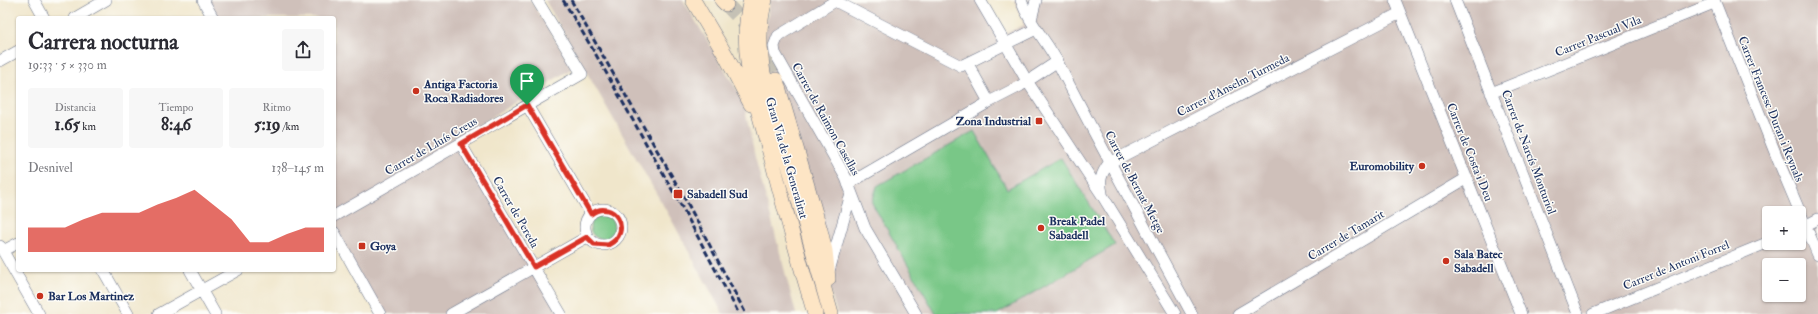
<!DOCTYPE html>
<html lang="es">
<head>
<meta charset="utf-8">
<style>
	body { margin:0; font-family:"IM FELL Double Pica",serif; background:#f7f7f7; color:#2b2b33; height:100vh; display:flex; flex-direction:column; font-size:15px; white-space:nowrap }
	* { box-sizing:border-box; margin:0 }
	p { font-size:13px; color:#7c7c81 }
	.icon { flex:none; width:22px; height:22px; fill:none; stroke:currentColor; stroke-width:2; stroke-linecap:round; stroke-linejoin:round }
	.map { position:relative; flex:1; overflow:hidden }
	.drawer { position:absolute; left:16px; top:16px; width:320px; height:256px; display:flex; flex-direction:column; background:#fff; border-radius:4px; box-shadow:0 1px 3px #0004 }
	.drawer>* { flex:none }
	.buttons { position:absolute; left:1762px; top:206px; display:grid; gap:8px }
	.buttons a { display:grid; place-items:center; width:44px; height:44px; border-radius:4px; background:#fff; box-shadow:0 1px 3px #0004; font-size:20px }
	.pin { position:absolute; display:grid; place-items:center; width:34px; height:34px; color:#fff; margin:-41px -17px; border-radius:50% 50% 50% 0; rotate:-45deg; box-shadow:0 0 4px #0007 }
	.pin .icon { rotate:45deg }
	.round { display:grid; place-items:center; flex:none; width:42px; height:42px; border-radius:4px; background:#f7f7f7 }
	.overview { display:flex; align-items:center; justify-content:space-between; height:68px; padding:0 12px }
	h1 { font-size:22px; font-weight:700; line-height:30px }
	.metrics { display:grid; grid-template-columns:repeat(3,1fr); gap:6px; height:68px; padding:4px 12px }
	.metrics div { display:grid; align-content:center; border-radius:4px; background:#f7f7f7; text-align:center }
	.metrics b { font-size:17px; font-weight:700 }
	.metrics small { font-size:11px; font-weight:400 }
	.metrics p { font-size:11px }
	.chart { height:112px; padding:8px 12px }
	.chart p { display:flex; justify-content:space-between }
	.chart svg { width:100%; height:72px; margin-top:4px; fill:#d93025; opacity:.7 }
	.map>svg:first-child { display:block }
	.industrial { fill:#cfc0ba; fill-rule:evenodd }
	.green { fill:#79c787; stroke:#4a7b72 }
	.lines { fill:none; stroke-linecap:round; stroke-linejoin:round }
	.secondary-tunnel { stroke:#c5c1b5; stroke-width:15; stroke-dasharray:15 8; stroke-linecap:butt }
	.street-casing { stroke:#666f84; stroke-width:12 }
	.secondary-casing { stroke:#666f84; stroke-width:16 }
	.street { stroke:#fff; stroke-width:11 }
	.secondary { stroke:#fde5c5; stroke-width:15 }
	.rail { stroke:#1b2f5e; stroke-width:3; stroke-dasharray:6 3; stroke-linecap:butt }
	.route-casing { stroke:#fff; stroke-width:8 }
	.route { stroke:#d93025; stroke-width:5 }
	.poi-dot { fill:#c8321e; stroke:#fdfcf7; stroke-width:1.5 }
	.labels { text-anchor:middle; stroke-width:3; stroke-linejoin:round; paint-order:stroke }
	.street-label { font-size:12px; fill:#1b2f5e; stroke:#fdfcf7 }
	.poi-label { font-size:12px; font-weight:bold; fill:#1b2f5e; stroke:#fdfcf7; text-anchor:start }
</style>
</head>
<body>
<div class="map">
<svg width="1818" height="314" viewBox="0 0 1818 314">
	<rect width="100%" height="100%" fill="#fdfcf7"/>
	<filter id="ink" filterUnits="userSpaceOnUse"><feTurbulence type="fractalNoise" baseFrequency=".025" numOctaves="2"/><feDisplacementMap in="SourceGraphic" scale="8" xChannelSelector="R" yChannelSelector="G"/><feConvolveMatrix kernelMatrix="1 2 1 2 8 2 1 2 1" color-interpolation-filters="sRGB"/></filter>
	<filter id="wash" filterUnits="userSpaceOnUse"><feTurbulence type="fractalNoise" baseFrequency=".012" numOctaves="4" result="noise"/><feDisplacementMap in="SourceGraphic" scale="16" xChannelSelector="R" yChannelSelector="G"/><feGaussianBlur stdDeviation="0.9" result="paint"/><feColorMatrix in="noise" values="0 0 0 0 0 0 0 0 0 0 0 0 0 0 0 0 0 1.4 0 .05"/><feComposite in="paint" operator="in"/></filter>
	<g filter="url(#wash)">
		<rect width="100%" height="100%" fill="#f0e6cb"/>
		<!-- industrial -->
		<path class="industrial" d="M 203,0 L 530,0 L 573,68 L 457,138 L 561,314 L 380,314 L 334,232 L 334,18 L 213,18 Z
			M 545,0 L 683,0 L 743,100 L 755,157 L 796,314 L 723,314 L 671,219 Z
			M 770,0 L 984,0 L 1002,35 L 1024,25 L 1014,0 L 1818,0 L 1818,314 L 837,314 L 765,63 L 764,40 ZM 1769,213 L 1799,213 L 1799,243 L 1769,243 ZM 1769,265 L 1799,265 L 1799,295 L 1769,295 Z"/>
		<!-- green -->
		<path class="green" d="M 974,131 L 1007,189 L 1061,158 L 1115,245 L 997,314 L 936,314 L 872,203 L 877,186 Z
			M590 227a12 12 0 1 1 24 0a12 12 0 1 1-24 0Z"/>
	</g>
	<g filter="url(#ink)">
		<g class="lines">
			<!-- secondary-tunnel -->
			<path class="secondary-tunnel" d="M 726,4 C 753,32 763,42 776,80"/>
			<defs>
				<path id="street" d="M 34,0 L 44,18
					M 203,0 L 213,18
					M 837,0 L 778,36 L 774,46 L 775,53 L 846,178 L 865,228 L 916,314
					M 980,0 L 1027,81 L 1102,195 L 1175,314
					M 1021,0 C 1029,24 1048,42 1059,65 C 1102,149 1147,231 1192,314
					M 1395,0 L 1521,314
					M 1455,0 L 1578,314
					M 1714,0 L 1778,160 L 1818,255
					M 835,1 L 961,66 L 1036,29
					M 75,18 L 106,0
					M 1031,20 L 1036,0
					M 0,61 L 18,51
					M 968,64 L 989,102
					M 1491,93 L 1714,3 L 1713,0
					M 527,105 L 591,214
					M 461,144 L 561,314
					M 848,184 L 989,102 L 1020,86 L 1058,61
					M 1102,193 C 1099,180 1101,174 1109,163 L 1400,13
					M585 227a18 18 0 1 1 36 0a18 18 0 1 1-36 0Z
					M 334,216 L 582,74 L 537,0
					M 1799,229 L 1818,219
					M 334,232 L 380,314
					M 0,246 L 39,314
					M 3,251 L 18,243
					M 103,270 L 128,314
					M 190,270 L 215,314
					M 829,271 L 851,194
					M 159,314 L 238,270
					M 451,314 L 587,237
					M 1238,314 L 1467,178
					M 1593,314 L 1769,242"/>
				<path id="secondary" d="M 693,0 L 726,56 L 751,104
					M 722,0 L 726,4
					M 751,0 C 737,50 757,104 770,152 C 784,207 799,260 815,314
					M 765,0 C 758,24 759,49 763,73 L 831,314
					M 776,80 L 820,230 L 825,251 L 828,279"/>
			</defs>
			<!-- street casing -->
			<use href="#street" class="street-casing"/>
			<!-- secondary casing -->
			<use href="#secondary" class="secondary-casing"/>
			<!-- street -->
			<use href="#street" class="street"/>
			<!-- secondary -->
			<use href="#secondary" class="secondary"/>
			<!-- rail -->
			<path class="rail" d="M 563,0 L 595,53 L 683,209 L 739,314
				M 571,0 L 689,206 L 746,314"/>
		</g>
	</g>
	<g class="lines" filter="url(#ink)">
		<defs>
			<path id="route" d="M 527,105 L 591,214 C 613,197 635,232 608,245 L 594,244 L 587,237 L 534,267 L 461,144 Z"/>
		</defs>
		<!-- route casing -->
		<use href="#route" class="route-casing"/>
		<!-- route -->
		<use href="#route" class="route"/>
	</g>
	<!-- markers -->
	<g class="poi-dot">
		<circle cx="416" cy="91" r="4"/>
		<rect x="1035" y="117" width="8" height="8" rx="2"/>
		<circle cx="1422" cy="166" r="4"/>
		<rect x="673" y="189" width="10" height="10" rx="2"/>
		<circle cx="1041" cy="228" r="4"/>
		<rect x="358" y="242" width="8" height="8" rx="2"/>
		<circle cx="1446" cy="261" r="4"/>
		<circle cx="40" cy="296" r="4"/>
	</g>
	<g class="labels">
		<!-- street labels -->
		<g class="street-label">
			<text transform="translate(1598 36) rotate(-22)" y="4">Carrer Pascual Vila</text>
			<text transform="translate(1233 85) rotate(-27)" y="4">Carrer d'Anselm Turmeda</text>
			<text transform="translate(1771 109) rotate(68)" y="4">Carrer Francesc Duran i Reynals</text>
			<text transform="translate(826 119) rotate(61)" y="4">Carrer de Raimon Casellas</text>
			<text transform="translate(431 146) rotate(-30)" y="4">Carrer de Lluís Creus</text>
			<text transform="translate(1470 152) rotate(68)" y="4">Carrer de Costa i Deu</text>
			<text transform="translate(1529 152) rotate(69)" y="4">Carrer de Narcís Monturiol</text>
			<text transform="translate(787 158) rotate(74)" y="4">Gran Via de la Generalitat</text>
			<text transform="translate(1135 182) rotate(62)" y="4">Carrer de Bernat Metge</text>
			<text transform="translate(516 212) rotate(60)" y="4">Carrer de Pereda</text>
			<text transform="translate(1346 235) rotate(-31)" y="4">Carrer de Tamarit</text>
			<text transform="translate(1676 265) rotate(-22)" y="4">Carrer de Antoni Forrel</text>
		</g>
		<!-- poi labels -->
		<g class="poi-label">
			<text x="424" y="88">Antiga Factoria<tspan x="424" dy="14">Roca Radiadores</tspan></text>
			<text x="1031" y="125" text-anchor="end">Zona Industrial</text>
			<text x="1414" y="170" text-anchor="end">Euromobility</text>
			<text x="687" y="198">Sabadell Sud</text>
			<text x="1049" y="225">Break Padel<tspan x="1049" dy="14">Sabadell</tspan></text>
			<text x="370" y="250">Goya</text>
			<text x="1454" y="258">Sala Batec<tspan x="1454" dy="14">Sabadell</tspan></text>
			<text x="48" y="300">Bar Los Martinez</text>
		</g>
	</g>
</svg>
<div class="buttons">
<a>+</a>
<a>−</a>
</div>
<div class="pin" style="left:527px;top:105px;background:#1e9e55"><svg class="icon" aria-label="arrive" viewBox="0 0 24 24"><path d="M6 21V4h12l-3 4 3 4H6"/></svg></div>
<section class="drawer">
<div class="overview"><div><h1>Carrera nocturna</h1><p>19:33 · 5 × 330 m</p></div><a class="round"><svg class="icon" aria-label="share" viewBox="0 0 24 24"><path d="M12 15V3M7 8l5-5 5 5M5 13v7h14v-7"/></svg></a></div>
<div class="metrics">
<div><p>Distancia</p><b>1.65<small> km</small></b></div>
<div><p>Tiempo</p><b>8:46</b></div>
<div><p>Ritmo</p><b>5:19<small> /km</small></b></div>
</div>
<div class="chart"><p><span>Desnivel</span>138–145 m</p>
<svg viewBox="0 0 160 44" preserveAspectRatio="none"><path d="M0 44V29L10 29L20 29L30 24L40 20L50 20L60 20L70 15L80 11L90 6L100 15L110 24L120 38L130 38L140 33L150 29L160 29V44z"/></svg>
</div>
</section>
</div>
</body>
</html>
